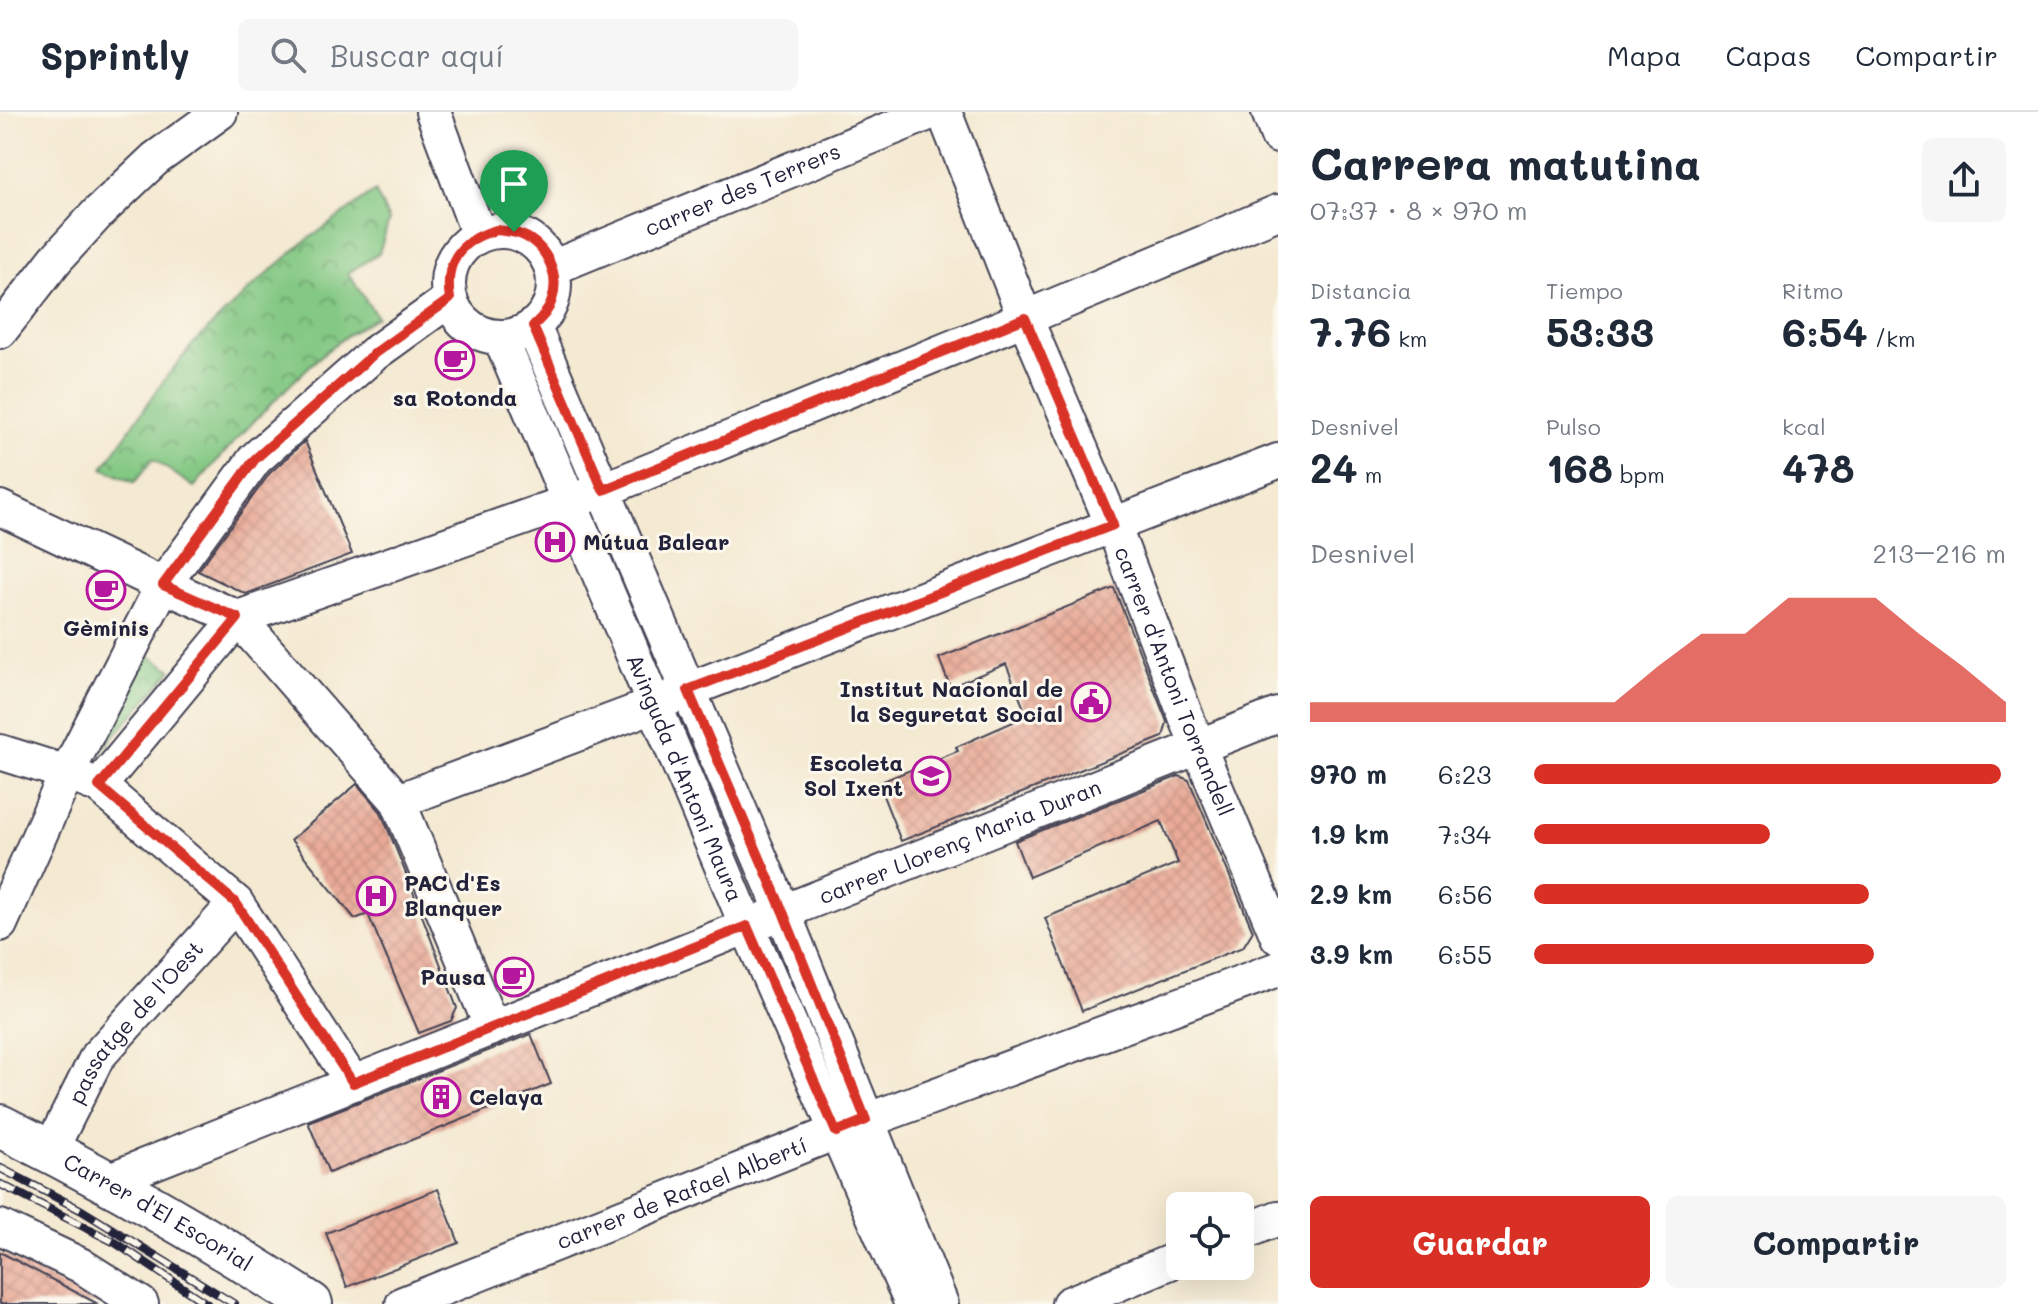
<!DOCTYPE html>
<html lang="es">
<head>
<meta charset="utf-8">
<style>
	body { margin:0; font-family:Mali,sans-serif; background:#f6f6f7; color:#1f2937; height:100vh; display:flex; flex-direction:column; font-size:30px; white-space:nowrap }
	* { box-sizing:border-box; margin:0 }
	p { font-size:26px; color:#747a83 }
	.icon { flex:none; width:44px; height:44px; fill:none; stroke:currentColor; stroke-width:2; stroke-linecap:round; stroke-linejoin:round }
	.map { position:relative; flex:1; overflow:hidden }
	.drawer { display:flex; flex-direction:column; background:#fff; width:760px }
	.drawer>* { flex:none }
	.fabs { position:absolute; left:1166px; top:1080px; display:grid; gap:16px }
	.fabs a { display:grid; place-items:center; width:88px; height:88px; border-radius:12px; background:#fff; box-shadow:0 8px 32px #0002; font-size:40px }
	.pin { position:absolute; display:grid; place-items:center; width:68px; height:68px; color:#fff; margin:-82px -34px; border-radius:50% 50% 50% 0; rotate:-45deg; box-shadow:0 0 8px #0007 }
	.pin .icon { rotate:45deg }
	.round { display:grid; place-items:center; flex:none; width:84px; height:84px; border-radius:12px; background:#f6f6f7 }
	.headline { display:flex; align-items:center; justify-content:space-between; height:136px; padding:0 32px }
	h1 { font-size:44px; font-weight:700; line-height:60px }
	.metrics { display:grid; grid-template-columns:repeat(3,1fr); gap:12px; height:136px; padding:8px 32px }
	.metrics div { display:grid; align-content:center }
	.metrics b { font-size:40px; font-weight:700 }
	.metrics small { font-size:22px; font-weight:400 }
	.metrics p { font-size:22px }
	.chart { height:224px; padding:16px 32px }
	.chart p { display:flex; justify-content:space-between }
	.chart svg { width:100%; height:144px; margin-top:8px; fill:#d93025; opacity:.7 }
	.action { display:flex; gap:16px; margin-top:auto; padding:16px 32px }
	.action a { flex:1; height:92px; border-radius:12px; background:#d93025; color:#fff; font-size:32px; font-weight:700; line-height:92px; text-align:center }
	.action a+a { background:#f6f6f7; color:#1f2937 }
	ul { padding:0 32px; list-style:none; font-size:26px }
	li { display:grid; grid-template-columns:128px 96px 1fr; align-items:center; height:60px }
	li i { height:20px; border-radius:10px; background:#d93025 }
	header { display:flex; align-items:center; gap:48px; box-sizing:border-box; height:112px; padding:0 40px; background:#fff; border-bottom:2px solid #e0e1e3 }
	header strong { font-size:38px }
	nav { display:flex; gap:44px; margin-inline-start:auto; font-size:28px }
	.search { width:560px; height:72px; background:#f6f6f7; display:flex; align-items:center; gap:20px; box-sizing:border-box; padding:0 28px; border-radius:12px; color:#747a83; font-size:30px }
	main { display:flex; flex:1; min-height:0 }
	.map>svg:first-child { display:block }
	.park { fill:url(#park-crowns); stroke:#52755f; stroke-width:2 }
	.building { fill:url(#building-cross-hatch) }
	.lines { fill:none; stroke-linecap:round; stroke-linejoin:round }
	.minor-casing { stroke:#424052; stroke-width:38 }
	.major-casing { stroke:#424052; stroke-width:46 }
	.minor { stroke:#fff; stroke-width:34 }
	.major { stroke:#fff; stroke-width:42 }
	.rail-casing { stroke:#22223b; stroke-width:9 }
	.rail { stroke:#fbf7ec; stroke-width:6; stroke-dasharray:18; stroke-linecap:butt }
	.route-casing { stroke:#fff; stroke-width:16 }
	.route { stroke:#d93025; stroke-width:10 }
	.labels { text-anchor:middle; stroke-width:6; stroke-linejoin:round; paint-order:stroke }
	.street-label { font-size:22px; fill:#22223b; stroke:#fbf7ec }
	.poi-label { font-size:22px; font-weight:bold; fill:#22223b; stroke:#fbf7ec; text-anchor:start }
</style>
</head>
<body>
<header>
<strong>Sprintly</strong>
<div class="search"><svg class="icon" aria-label="search" viewBox="0 0 24 24"><circle cx="10" cy="10" r="6"/><path d="M15 15l6 6"/></svg>Buscar aquí</div>
<nav><a>Mapa</a><a>Capas</a><a>Compartir</a></nav>
</header>
<main>
<div class="map">
<svg width="1278" height="1192" viewBox="0 0 1278 1192">
	<defs>
		<pattern id="park-crowns" width="20" height="18" patternUnits="userSpaceOnUse" patternTransform="scale(2)"><rect width="20" height="18" fill="#83c883"/><path d="M2 6a3 3 0 1 1 6 0M12 15a3 3 0 1 1 6 0" fill="none" stroke="#6ba26c"/></pattern>
		<pattern id="building-cross-hatch" width="8" height="8" patternUnits="userSpaceOnUse" patternTransform="scale(2)"><rect width="8" height="8" fill="#e9aa97"/><path d="M0 0l8 8M0 8l8-8" fill="none" stroke="#c89283"/></pattern>
	</defs>
	<rect width="100%" height="100%" fill="#fbf7ec"/>
	<filter id="ink" filterUnits="userSpaceOnUse"><feTurbulence type="fractalNoise" baseFrequency=".0125" numOctaves="2"/><feDisplacementMap in="SourceGraphic" scale="16" xChannelSelector="R" yChannelSelector="G"/><feConvolveMatrix kernelMatrix="1 2 1 2 8 2 1 2 1" color-interpolation-filters="sRGB"/></filter>
	<filter id="wash" filterUnits="userSpaceOnUse"><feTurbulence type="fractalNoise" baseFrequency=".006" numOctaves="4" result="noise"/><feDisplacementMap in="SourceGraphic" scale="32" xChannelSelector="R" yChannelSelector="G"/><feGaussianBlur stdDeviation="1.8" result="paint"/><feColorMatrix in="noise" values="0 0 0 0 0 0 0 0 0 0 0 0 0 0 0 0 0 1.4 0 .05"/><feComposite in="paint" operator="in"/></filter>
	<g filter="url(#wash)">
		<rect width="100%" height="100%" fill="#f4e9d1"/>
		<!-- park -->
		<path class="park" d="M 375,79 L 389,108 L 379,141 L 348,161 L 377,205 C 336,227 312,251 280,283 C 250,313 221,343 194,375 L 153,347 L 134,371 L 103,356 L 167,264 L 194,231 L 253,174 L 303,131 Z
			M 143,540 L 172,558 L 91,650 Z"/>
		<g id="blocks">
			<!-- building -->
			<path class="building" d="M 305,329 L 352,442 L 246,482 L 198,459 L 270,361 Z
				M 1114,476 L 1167,610 L 1163,625 L 901,729 L 878,671 L 958,639 L 956,635 L 1027,604 L 1006,552 L 950,575 L 939,546 Z
				M 1179,664 L 1189,668 L 1253,819 L 1243,835 L 1082,899 L 1045,806 L 1178,751 L 1161,709 L 1029,765 L 1015,729 Z
				M 357,672 L 381,700 L 409,769 L 457,896 L 451,909 L 419,921 L 368,802 L 355,807 L 291,728 Z
				M 531,922 L 551,972 L 329,1061 L 308,1010 Z
				M 438,1077 L 459,1131 L 347,1175 L 326,1121 Z
				M 0,1140 L 98,1192 L 0,1192 Z"/>
		</g>
	</g>
	<g filter="url(#ink)">
		<use href="#blocks" fill-opacity="0" stroke="#424052" stroke-width="2"/>
		<g class="lines">
			<defs>
				<g id="minor">
					<path d="M 433,0 L 479,123"/>
					<path id="s1" d="M 944,0 L 1025,206 L 1113,413 L 1187,607 L 1278,825"/>
					<path d="M 1269,0 L 1278,24"/>
					<circle cx="501" cy="172" r="53"/>
					<path id="s2" d="M 552,156 L 931,0"/>
					<path d="M 533,214 L 783,800 L 941,1192"/>
					<path d="M 0,219 L 56,147 L 98,101 L 155,47 L 220,0"/>
					<path id="s3" d="M 500,225 L 747,814 L 912,1192"/>
					<path d="M 0,396 L 163,473 L 238,506 L 398,689 L 492,916"/>
					<path d="M 0,640 L 67,661 L 99,674 L 236,791 L 353,971"/>
					<path d="M 99,674 L 238,506 L 603,378 L 1025,206 L 1278,100"/>
					<path d="M 398,689 L 654,593 L 688,578 L 1278,349"/>
					<path d="M 0,812 L 67,661 L 163,473 L 255,347 L 375,241 L 450,187"/>
					<path id="s4" d="M 50,1039 L 97,945 L 236,791"/>
					<path id="s5" d="M 107,1069 L 1278,603"/>
					<path d="M 0,1115 L 80,1153 L 141,1192"/>
					<path d="M 1240,1122 L 1278,1106"/>
					<path id="s6" d="M 403,1192 L 836,1020 L 1278,857"/>
					<path d="M 1069,1192 L 1180,1146"/>
				</g>
				<g id="major">
					<path id="s7" d="M 0,1014 C 107,1067 211,1127 311,1192"/>
				</g>
			</defs>
			<!-- minor casing -->
			<use href="#minor" class="minor-casing"/>
			<!-- major casing -->
			<use href="#major" class="major-casing"/>
			<!-- minor -->
			<use href="#minor" class="minor"/>
			<!-- major -->
			<use href="#major" class="major"/>
			<defs>
				<path id="rail" d="M 0,1056 L 81,1098 L 234,1192
					M 0,1072 L 116,1131 L 207,1192"/>
			</defs>
			<!-- rail casing -->
			<use href="#rail" class="rail-casing"/>
			<!-- rail -->
			<use href="#rail" class="rail"/>
		</g>
	</g>
	<g class="lines" filter="url(#ink)">
		<defs>
			<path id="route" d="M 496,118 C 503,119 510,119 516,121 C 544,129 561,160 552,188 C 549,199 541,206 533,214 L 603,378 L 1025,206 L 1113,413 L 688,578 L 783,800 L 866,1008 L 836,1020 L 747,814 L 353,971 L 236,791 L 99,674 L 238,506 L 163,473 L 255,347 L 375,241 L 450,187 C 444,149 460,128 496,118 Z"/>
		</defs>
		<!-- route casing -->
		<use href="#route" class="route-casing"/>
		<!-- route -->
		<use href="#route" class="route"/>
	</g>
	<!-- icons -->
	<defs>
		<symbol id="cafe-ring" viewBox="-11 -11 22 22"><circle r="9.5" fill="#fbf7ec" stroke="#b5179e" stroke-width="1.5"/><path d="M-5.5-4.5H6V0H3Q3 3.5 0 3.5H-2.5Q-5.5 3.5-5.5 0ZM3-3.2v2h1.7v-2ZM-6 4.5H4V6H-6Z" fill="#b5179e"/></symbol>
		<symbol id="hospital-ring" viewBox="-11 -11 22 22"><circle r="9.5" fill="#fbf7ec" stroke="#b5179e" stroke-width="1.5"/><path d="M-5-5h3v3.5h4V-5h3V5h-3V1.5h-4V5h-3Z" fill="#b5179e"/></symbol>
		<symbol id="civic-ring" viewBox="-11 -11 22 22"><circle r="9.5" fill="#fbf7ec" stroke="#b5179e" stroke-width="1.5"/><path d="M-.6-6.5H3V-4.5H.6V-3L4-1V1h2V6H-6V1h2V-1L-.6-3ZM-1.2 2.5V6h2.4V2.5Z" fill="#b5179e"/></symbol>
		<symbol id="school-ring" viewBox="-11 -11 22 22"><circle r="9.5" fill="#fbf7ec" stroke="#b5179e" stroke-width="1.5"/><path d="M0-5L7-2L0 1L-7-2ZM-4 1L0 2.5L4 1V4Q0 6-4 4Z" fill="#b5179e"/></symbol>
		<symbol id="building-ring" viewBox="-11 -11 22 22"><circle r="9.5" fill="#fbf7ec" stroke="#b5179e" stroke-width="1.5"/><path d="M-4-6H4V6H1V3H-1V6H-4ZM-2.5-4.3h1.7v1.8h-1.7ZM.8-4.3h1.7v1.8H.8ZM-2.5-1h1.7V.8h-1.7ZM.8-1h1.7V.8H.8Z" fill="#b5179e"/></symbol>
	</defs>
	<g fill-rule="evenodd">
		<use href="#cafe-ring" x="433" y="226" width="44" height="44"/>
		<use href="#hospital-ring" x="533" y="408" width="44" height="44"/>
		<use href="#cafe-ring" x="84" y="456" width="44" height="44"/>
		<use href="#civic-ring" x="1069" y="568" width="44" height="44"/>
		<use href="#school-ring" x="909" y="642" width="44" height="44"/>
		<use href="#hospital-ring" x="354" y="762" width="44" height="44"/>
		<use href="#cafe-ring" x="492" y="843" width="44" height="44"/>
		<use href="#building-ring" x="419" y="963" width="44" height="44"/>
	</g>
	<g class="labels">
		<!-- street labels -->
		<g class="street-label">
			<text dy="8" stroke="none"><textPath href="#s2" startOffset="206">carrer des Terrers</textPath></text>
			<text dy="8" stroke="none"><textPath href="#s1" startOffset="614">carrer d'Antoni Torrandell</textPath></text>
			<text dy="8" stroke="none"><textPath href="#s3" startOffset="478">Avinguda d'Antoni Maura</textPath></text>
			<text dy="8" stroke="none"><textPath href="#s5" startOffset="918">carrer Llorenç Maria Duran</textPath></text>
			<text dy="8" stroke="none"><textPath href="#s4" startOffset="156">passatge de l'Oest</textPath></text>
			<text dy="8" stroke="none"><textPath href="#s6" startOffset="300">carrer de Rafael Albertí</textPath></text>
			<text dy="8" stroke="none"><textPath href="#s7" startOffset="180">Carrer d'El Escorial</textPath></text>
		</g>
		<!-- poi labels -->
		<g class="poi-label">
			<text x="455" y="294" text-anchor="middle">sa Rotonda</text>
			<text x="583" y="438">Mútua Balear</text>
			<text x="106" y="524" text-anchor="middle">Gèminis</text>
			<text x="1063" y="585" text-anchor="end">Institut Nacional de<tspan x="1063" dy="25">la Seguretat Social</tspan></text>
			<text x="903" y="659" text-anchor="end">Escoleta<tspan x="903" dy="25">Sol Ixent</tspan></text>
			<text x="404" y="779">PAC d'Es<tspan x="404" dy="25">Blanquer</tspan></text>
			<text x="486" y="873" text-anchor="end">Pausa</text>
			<text x="469" y="993">Celaya</text>
		</g>
	</g>
</svg>
<div class="fabs">
<a><svg class="icon" aria-label="locate" viewBox="0 0 24 24"><circle cx="12" cy="12" r="6"/><path d="M12 2v4M12 18v4M2 12h4M18 12h4"/></svg></a>
</div>
<div class="pin" style="left:514px;top:120px;background:#1e9e55"><svg class="icon" aria-label="arrive" viewBox="0 0 24 24"><path d="M6 21V4h12l-3 4 3 4H6"/></svg></div>
</div>
<section class="drawer">
<div class="headline"><div><h1>Carrera matutina</h1><p>07:37 · 8 × 970 m</p></div><a class="round"><svg class="icon" aria-label="share" viewBox="0 0 24 24"><path d="M12 15V3M7 8l5-5 5 5M5 13v7h14v-7"/></svg></a></div>
<div class="metrics">
<div><p>Distancia</p><b>7.76<small> km</small></b></div>
<div><p>Tiempo</p><b>53:33</b></div>
<div><p>Ritmo</p><b>6:54<small> /km</small></b></div>
</div>
<div class="metrics">
<div><p>Desnivel</p><b>24<small> m</small></b></div>
<div><p>Pulso</p><b>168<small> bpm</small></b></div>
<div><p>kcal</p><b>478</b></div>
</div>
<div class="chart"><p><span>Desnivel</span>213–216 m</p>
<svg viewBox="0 0 160 44" preserveAspectRatio="none"><path d="M0 44V38L10 38L20 38L30 38L40 38L50 38L60 38L70 38L80 27L90 17L100 17L110 6L120 6L130 6L140 17L150 27L160 38V44z"/></svg>
</div>
<ul>
<li><b>970 m</b>6:23<i style="width:99%"></i></li>
<li><b>1.9 km</b>7:34<i style="width:50%"></i></li>
<li><b>2.9 km</b>6:56<i style="width:71%"></i></li>
<li><b>3.9 km</b>6:55<i style="width:72%"></i></li>
</ul>
<div class="action"><a>Guardar</a><a>Compartir</a></div>
</section>
</main>
</body>
</html>
